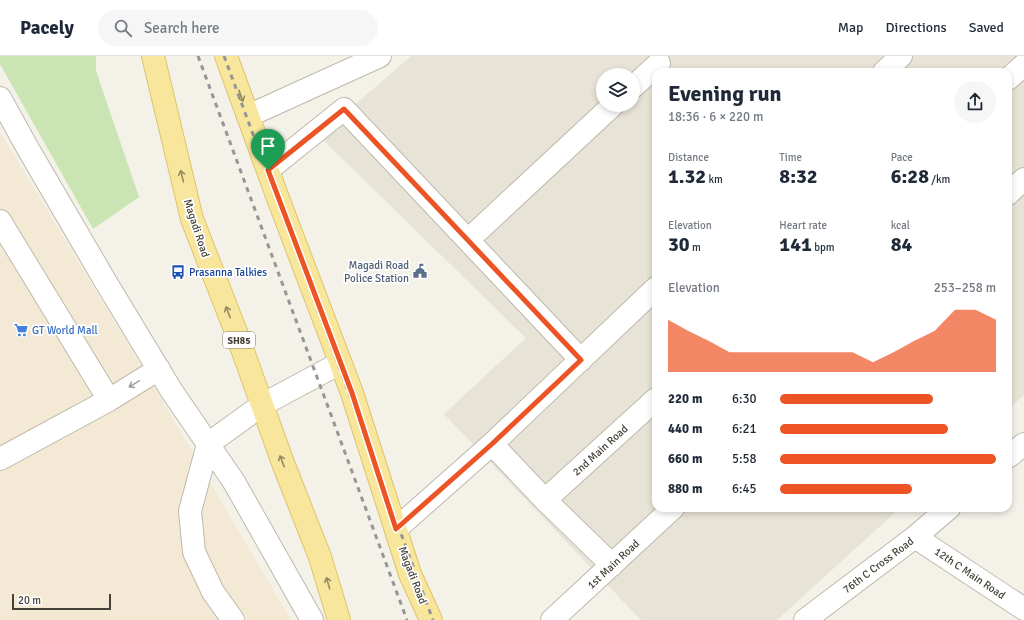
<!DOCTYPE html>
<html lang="en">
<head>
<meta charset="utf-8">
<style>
	body { margin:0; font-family:Signika,sans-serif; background:#f6f6f7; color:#1f2937; height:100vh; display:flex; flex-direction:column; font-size:15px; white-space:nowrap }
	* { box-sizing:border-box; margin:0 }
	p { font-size:13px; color:#747a83 }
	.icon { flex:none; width:22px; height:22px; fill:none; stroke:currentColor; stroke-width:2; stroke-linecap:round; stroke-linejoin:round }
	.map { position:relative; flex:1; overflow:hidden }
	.details { position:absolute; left:652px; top:12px; width:360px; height:444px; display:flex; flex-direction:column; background:#fff; border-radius:12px; box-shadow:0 2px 6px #0003 }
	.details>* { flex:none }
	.buttons { position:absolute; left:596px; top:12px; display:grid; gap:8px }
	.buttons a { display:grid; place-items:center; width:44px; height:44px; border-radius:50%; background:#fff; box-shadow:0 2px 6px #0003; font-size:20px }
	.scale { position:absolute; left:12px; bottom:10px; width:99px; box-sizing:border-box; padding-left:4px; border:2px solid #464137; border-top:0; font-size:11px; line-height:14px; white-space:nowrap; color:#464137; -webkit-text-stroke:3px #fff; paint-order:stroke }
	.pin { position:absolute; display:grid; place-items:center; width:34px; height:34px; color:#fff; margin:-41px -17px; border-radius:50% 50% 50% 0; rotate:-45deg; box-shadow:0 0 4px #0007 }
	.pin .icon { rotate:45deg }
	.round { display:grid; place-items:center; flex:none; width:42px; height:42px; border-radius:21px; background:#f6f6f7 }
	.headline { display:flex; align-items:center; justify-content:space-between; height:68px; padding:0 16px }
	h1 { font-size:22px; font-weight:700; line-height:30px }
	.stats { display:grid; grid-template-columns:repeat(3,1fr); gap:6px; height:68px; padding:4px 16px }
	.stats div { display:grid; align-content:center }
	.stats b { font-size:20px; font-weight:700 }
	.stats small { font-size:11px; font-weight:400 }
	.stats p { font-size:11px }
	.chart { height:112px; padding:8px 16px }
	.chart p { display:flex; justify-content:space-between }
	.chart svg { width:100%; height:72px; margin-top:4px; fill:#ed5425; opacity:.7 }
	ul { padding:0 16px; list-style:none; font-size:13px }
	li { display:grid; grid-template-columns:64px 48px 1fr; align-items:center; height:30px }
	li i { height:10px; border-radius:5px; background:#ed5425 }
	header { display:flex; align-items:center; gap:24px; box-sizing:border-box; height:56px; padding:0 20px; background:#fff; border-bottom:1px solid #e0e1e3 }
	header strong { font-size:19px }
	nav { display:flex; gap:22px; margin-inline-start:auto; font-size:14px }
	.search { width:280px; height:36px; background:#f6f6f7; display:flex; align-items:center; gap:10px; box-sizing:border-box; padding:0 14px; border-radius:22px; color:#747a83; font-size:15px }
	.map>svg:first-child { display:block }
	.residential { fill:#e7e3d6; fill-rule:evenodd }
	.commercial { fill:#f3e9d4 }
	.green { fill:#cae5b3 }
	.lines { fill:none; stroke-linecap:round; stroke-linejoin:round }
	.minor-casing { stroke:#beb9ab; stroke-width:24 }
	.major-casing { stroke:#ddc46c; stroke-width:24 }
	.minor { stroke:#fff; stroke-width:22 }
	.major { stroke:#f8e69c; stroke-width:22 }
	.rail { stroke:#969696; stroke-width:3; stroke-dasharray:5 5; stroke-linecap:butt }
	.oneway { stroke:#968b64 }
	.oneway2 { stroke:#a2a09b }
	.route-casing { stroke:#fff; stroke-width:8 }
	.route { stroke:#ed5425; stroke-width:5 }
	.labels { text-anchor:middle; stroke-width:3.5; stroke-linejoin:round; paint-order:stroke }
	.shield { fill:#fff; stroke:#7e7a73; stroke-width:1 }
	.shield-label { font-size:10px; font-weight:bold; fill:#464137 }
	.street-label { font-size:11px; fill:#464137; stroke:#fff }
	.service-label { font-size:11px; fill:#4e5e75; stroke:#fff; text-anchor:end }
	.transit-label { font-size:11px; fill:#164399; stroke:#fff; text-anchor:start }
	.shop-label { font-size:11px; fill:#366cbe; stroke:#fff; text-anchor:start }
</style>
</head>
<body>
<header>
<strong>Pacely</strong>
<div class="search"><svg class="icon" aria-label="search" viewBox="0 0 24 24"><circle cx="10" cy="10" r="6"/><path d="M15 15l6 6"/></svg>Search here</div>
<nav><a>Map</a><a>Directions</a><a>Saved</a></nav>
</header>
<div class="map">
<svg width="1024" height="564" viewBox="0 0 1024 564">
	<rect width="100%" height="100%" fill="#f3f1e8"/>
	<!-- residential -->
	<path class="residential" d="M 411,0 L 1024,0 L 1024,339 L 1008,353 L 1008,16 L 656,16 L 656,452 L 900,452 L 777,564 L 641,564 L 444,358 L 526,282 L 319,80 ZM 603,19 L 633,19 L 633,49 L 603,49 Z"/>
	<!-- commercial -->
	<path class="commercial" d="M 0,76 L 167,353 L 291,564 L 0,564 Z"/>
	<!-- green -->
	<path class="green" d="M 0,0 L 96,0 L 96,15 L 139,141 L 93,173 L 0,8 Z"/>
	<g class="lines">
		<defs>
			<path id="minor" d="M 884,16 L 901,0
				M 1008,23 L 1024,9
				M 633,31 L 659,7
				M 0,42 L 27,91 L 104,223 L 171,334 L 234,426 L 312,564
				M 248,60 L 380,0
				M 268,114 L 344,53 L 581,304
				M 1008,138 L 1024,123
				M 0,165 L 109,344
				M 468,184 L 613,49
				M 492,388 L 545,444 L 612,509
				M 1008,401 L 1024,388
				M 0,403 L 109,344 L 159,313
				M 545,444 L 656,343
				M 396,473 L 492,388 L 656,232
				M 915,481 L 1024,553
				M 233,564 L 213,536 L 194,496 L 190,455 L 208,388 L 262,349 L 340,307
				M 552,564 L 673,452
				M 805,564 L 915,481 L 949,452"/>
			<path id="major" d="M 153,0 L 192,163 L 236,276 L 283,407 L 320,501 L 339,564
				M 226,0 L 279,145 L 352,337 L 410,518 L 431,564"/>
		</defs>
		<!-- minor casing -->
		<use href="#minor" class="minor-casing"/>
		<!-- major casing -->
		<use href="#major" class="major-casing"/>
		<!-- minor -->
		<use href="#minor" class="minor"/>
		<!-- major -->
		<use href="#major" class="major"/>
		<!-- rail -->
		<path class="rail" d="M 198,0 L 407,564
			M 224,0 L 433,564"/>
	</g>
	<!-- one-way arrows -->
	<defs><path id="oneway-shaft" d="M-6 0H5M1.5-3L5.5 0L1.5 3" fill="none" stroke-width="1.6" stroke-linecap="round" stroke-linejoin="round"/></defs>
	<g class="oneway">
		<use href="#oneway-shaft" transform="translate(241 40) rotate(70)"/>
		<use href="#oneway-shaft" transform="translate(182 120) rotate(-104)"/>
		<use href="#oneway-shaft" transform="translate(228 256) rotate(-111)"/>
		<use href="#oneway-shaft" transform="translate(282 405) rotate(-111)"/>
		<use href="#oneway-shaft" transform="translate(328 527) rotate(-106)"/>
	</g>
	<use class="oneway2" href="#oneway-shaft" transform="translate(134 328) rotate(149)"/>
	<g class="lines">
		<defs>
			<path id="route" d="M 344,53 L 581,304 L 492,388 L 396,473 L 352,337 L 268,114 Z"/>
		</defs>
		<!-- route casing -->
		<use href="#route" class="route-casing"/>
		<!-- route -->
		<use href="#route" class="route"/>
	</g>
	<!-- icons -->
	<defs>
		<symbol id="civic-bare" viewBox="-9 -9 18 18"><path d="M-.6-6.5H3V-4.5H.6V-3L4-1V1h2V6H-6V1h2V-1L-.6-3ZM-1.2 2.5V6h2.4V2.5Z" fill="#5c6f8a" stroke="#fff" stroke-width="2.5" paint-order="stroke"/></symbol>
		<symbol id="bus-bare" viewBox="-9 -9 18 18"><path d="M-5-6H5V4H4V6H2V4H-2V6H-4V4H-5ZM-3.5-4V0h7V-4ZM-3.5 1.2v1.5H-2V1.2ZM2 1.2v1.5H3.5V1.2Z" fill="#1a4fb4" stroke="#fff" stroke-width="2.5" paint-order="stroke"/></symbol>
		<symbol id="supermarket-bare" viewBox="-9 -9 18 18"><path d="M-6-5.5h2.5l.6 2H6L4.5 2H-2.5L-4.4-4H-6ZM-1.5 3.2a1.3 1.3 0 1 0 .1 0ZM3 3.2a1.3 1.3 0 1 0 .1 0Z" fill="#3f7fe0" stroke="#fff" stroke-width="2.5" paint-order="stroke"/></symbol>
	</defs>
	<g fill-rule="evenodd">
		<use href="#civic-bare" x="410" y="205" width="20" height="20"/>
		<use href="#bus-bare" x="168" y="206" width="20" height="20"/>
		<use href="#supermarket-bare" x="11" y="264" width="20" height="20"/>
	</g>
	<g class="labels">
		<!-- shield labels -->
		<rect class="shield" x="223" y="276" width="32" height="16" rx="3"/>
		<g class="shield-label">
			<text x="239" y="288">SH85</text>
		</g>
		<!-- street labels -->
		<g class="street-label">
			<text transform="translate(197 172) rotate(72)" y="4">Magadi Road</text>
			<text transform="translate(600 394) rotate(-42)" y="4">2nd Main Road</text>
			<text transform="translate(613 508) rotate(-43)" y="4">1st Main Road</text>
			<text transform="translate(878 509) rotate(-37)" y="4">76th C Cross Road</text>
			<text transform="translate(970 517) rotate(34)" y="4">12th C Main Road</text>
			<text transform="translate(413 519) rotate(69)" y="4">Magadi Road</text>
		</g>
		<!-- service labels -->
		<g class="service-label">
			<text x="409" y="213">Magadi Road<tspan x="409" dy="13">Police Station</tspan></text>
		</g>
		<!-- transit labels -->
		<g class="transit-label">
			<text x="189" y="220">Prasanna Talkies</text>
		</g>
		<!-- shop labels -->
		<g class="shop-label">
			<text x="32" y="278">GT World Mall</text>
		</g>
	</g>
</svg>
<div class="buttons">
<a><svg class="icon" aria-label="layers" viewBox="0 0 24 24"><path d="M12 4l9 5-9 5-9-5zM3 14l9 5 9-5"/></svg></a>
</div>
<div class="scale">20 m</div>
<div class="pin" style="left:268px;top:114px;background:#1e9e55"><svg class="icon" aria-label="arrive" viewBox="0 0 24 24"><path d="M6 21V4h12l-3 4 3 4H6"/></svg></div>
<section class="details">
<div class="headline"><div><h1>Evening run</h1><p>18:36 · 6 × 220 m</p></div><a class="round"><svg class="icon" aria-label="share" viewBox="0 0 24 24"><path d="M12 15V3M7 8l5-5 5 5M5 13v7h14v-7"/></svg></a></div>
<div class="stats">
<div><p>Distance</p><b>1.32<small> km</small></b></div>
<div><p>Time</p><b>8:32</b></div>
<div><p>Pace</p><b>6:28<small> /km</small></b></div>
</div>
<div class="stats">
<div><p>Elevation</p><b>30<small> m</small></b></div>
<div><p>Heart rate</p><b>141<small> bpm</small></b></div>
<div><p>kcal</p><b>84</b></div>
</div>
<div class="chart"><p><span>Elevation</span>253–258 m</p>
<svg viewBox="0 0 160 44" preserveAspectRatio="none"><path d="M0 44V12L10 19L20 25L30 32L40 32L50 32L60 32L70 32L80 32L90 32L100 38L110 32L120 25L130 19L140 6L150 6L160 12V44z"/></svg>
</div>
<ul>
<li><b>220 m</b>6:30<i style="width:71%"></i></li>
<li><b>440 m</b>6:21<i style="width:78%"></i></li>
<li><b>660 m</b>5:58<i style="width:100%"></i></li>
<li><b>880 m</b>6:45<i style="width:61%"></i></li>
</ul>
</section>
</div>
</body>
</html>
